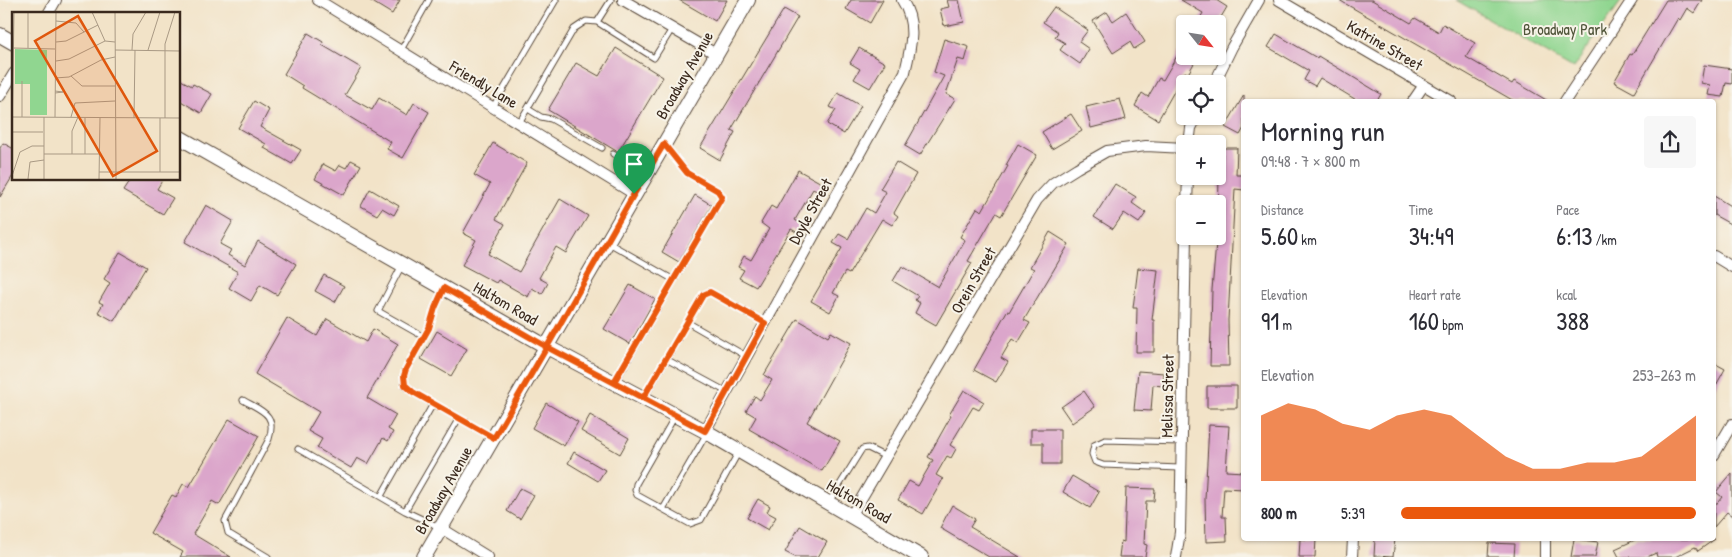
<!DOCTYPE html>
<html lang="en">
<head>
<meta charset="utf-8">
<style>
	body { margin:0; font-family:"Patrick Hand",sans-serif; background:#f7f7f7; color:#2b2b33; height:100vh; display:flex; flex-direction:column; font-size:19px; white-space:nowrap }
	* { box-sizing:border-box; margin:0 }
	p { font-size:16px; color:#7c7c81 }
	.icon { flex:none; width:28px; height:28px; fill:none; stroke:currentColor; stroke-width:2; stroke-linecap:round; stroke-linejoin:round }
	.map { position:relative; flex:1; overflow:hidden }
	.sheet { position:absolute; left:1241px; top:99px; width:475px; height:442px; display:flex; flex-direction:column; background:#fff; border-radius:5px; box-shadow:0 1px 4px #0004 }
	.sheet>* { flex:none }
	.needle { width:32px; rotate:120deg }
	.tools { position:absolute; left:1176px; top:15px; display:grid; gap:10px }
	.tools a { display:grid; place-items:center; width:50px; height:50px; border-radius:5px; background:#fff; box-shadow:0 1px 4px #0004; font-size:25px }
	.pin { position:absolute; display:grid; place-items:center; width:42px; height:42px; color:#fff; margin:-51px -21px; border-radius:50% 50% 50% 0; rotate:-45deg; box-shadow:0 0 5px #0007 }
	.pin .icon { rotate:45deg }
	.round { display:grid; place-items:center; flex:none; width:52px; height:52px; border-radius:5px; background:#f7f7f7 }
	.overview { display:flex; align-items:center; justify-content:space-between; height:85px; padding:0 20px }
	h1 { font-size:28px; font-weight:600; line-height:38px }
	.figures { display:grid; grid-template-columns:repeat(3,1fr); gap:8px; height:85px; padding:5px 20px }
	.figures div { display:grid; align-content:center }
	.figures b { font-size:25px; font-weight:600 }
	.figures small { font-size:14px; font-weight:400 }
	.figures p { font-size:14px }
	.chart { height:140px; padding:10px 20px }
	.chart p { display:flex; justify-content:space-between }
	.chart svg { width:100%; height:90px; margin-top:5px; fill:#ea580c; opacity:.7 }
	ul { padding:0 20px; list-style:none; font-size:16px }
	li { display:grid; grid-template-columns:80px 60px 1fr; align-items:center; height:38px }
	li i { height:12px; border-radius:6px; background:#ea580c }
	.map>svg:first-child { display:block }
	.green { fill:#90d690; stroke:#668057 }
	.building { fill:#dba6cb }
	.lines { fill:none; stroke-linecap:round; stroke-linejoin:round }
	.service-casing { stroke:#564638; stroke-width:7 }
	.minor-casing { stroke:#564638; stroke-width:12 }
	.secondary-casing { stroke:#564638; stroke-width:16 }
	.service { stroke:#fff; stroke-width:5 }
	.minor { stroke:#fff; stroke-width:10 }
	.secondary { stroke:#fff; stroke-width:14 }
	.route-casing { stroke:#fff; stroke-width:10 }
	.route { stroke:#ea580c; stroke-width:6 }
	.labels { text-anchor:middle; stroke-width:4; stroke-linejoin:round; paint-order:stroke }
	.park-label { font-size:16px; fill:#50553a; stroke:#f7f3e8 }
	.street-label { font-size:16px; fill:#3b2a1e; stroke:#f7f3e8 }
	.inset-road { fill:none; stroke:#a99984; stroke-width:1 }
	.view { fill:#df570d; fill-opacity:0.15; stroke:#df570d; stroke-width:2.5 }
	.inset-edge { fill:none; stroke:#3b2a1e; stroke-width:2.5 }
</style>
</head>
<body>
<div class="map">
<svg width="1732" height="557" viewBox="0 0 1732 557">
	<rect width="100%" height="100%" fill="#f7f3e8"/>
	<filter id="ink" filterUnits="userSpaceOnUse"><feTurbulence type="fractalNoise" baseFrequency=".02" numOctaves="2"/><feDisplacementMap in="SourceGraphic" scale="10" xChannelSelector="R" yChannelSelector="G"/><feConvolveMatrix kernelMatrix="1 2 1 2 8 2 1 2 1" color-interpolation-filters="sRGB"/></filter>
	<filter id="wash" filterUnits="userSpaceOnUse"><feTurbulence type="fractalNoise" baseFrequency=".0096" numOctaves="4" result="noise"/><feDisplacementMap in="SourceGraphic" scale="20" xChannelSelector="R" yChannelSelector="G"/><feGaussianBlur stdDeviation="1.12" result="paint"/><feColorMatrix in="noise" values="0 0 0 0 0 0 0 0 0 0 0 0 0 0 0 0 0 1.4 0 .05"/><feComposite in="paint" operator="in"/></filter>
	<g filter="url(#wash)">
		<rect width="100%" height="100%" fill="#f2e3c8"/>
		<!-- green -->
		<path class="green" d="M 1456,0 L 1622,0 L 1573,68 Z"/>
		<g id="blocks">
			<!-- building -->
			<path class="building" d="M 369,0 L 400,0 L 392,14 Z
				M 679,0 L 727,0 L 715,21 Z
				M 851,0 L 883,0 L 870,23 L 846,9 Z
				M 947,0 L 959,0 L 964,22 L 944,26 L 940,9 L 949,7 Z
				M 1181,0 L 1216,0 L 1227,7 L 1217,24 L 1205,24 L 1199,20 L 1203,13 Z
				M 1339,0 L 1372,0 L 1411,23 L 1415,18 L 1439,32 L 1443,24 L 1475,43 L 1466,57 L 1512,84 L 1514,81 L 1548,101 L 1514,101 Z
				M 1666,0 L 1702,0 L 1694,13 L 1687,8 L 1680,20 L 1678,18 L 1634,93 L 1614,82 L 1630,54 L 1632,55 Z
				M 1054,7 L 1088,30 L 1079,42 L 1089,49 L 1080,64 L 1060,50 L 1065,43 L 1055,37 L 1058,32 L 1043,22 Z
				M 784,9 L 798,17 L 731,130 L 735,132 L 720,160 L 700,148 Z
				M 1107,12 L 1113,21 L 1126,12 L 1145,42 L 1134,49 L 1130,42 L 1113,53 L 1093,21 Z
				M 308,33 L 323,42 L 322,45 L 361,68 L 345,95 L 372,110 L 379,98 L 407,115 L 414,103 L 429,112 L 403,158 L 387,149 L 391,142 L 302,88 L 303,86 L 284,74 Z
				M 1276,34 L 1317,58 L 1318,56 L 1381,94 L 1377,101 L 1358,101 L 1320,78 L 1315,86 L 1304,80 L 1309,71 L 1268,47 Z
				M 944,39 L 969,47 L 965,61 L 958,59 L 946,94 L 955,99 L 920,155 L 905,146 L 944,76 L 934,72 Z
				M 1185,42 L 1185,56 L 1198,56 L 1188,74 L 1185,72 L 1158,120 L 1135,106 L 1142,93 L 1148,97 L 1159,78 L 1163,80 Z
				M 616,48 L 663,77 L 618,152 L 548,110 L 576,63 L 599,76 Z
				M 859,48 L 885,63 L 870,88 L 854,79 L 860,69 L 850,63 Z
				M 1704,65 L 1732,69 L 1732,84 L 1726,83 L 1723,97 L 1708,95 L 1710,85 L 1701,83 Z
				M 179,79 L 192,86 L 193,84 L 212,94 L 201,113 L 179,100 Z
				M 838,93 L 861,106 L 844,134 L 827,124 L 836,110 L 830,107 Z
				M 1244,95 L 1244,128 L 1240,135 L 1225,127 Z
				M 1120,99 L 1126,119 L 1091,128 L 1086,107 Z
				M 254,101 L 269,110 L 260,127 L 301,150 L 292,164 L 264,148 L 266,144 L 238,128 Z
				M 1071,114 L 1082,131 L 1052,149 L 1042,132 Z
				M 3,143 L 14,149 L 14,174 L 0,197 L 0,148 Z
				M 493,143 L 527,163 L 496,219 L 505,224 L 488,254 L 519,272 L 560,199 L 588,216 L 566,253 L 556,247 L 539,278 L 548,283 L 542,294 L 532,288 L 528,297 L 498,280 L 496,283 L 462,265 L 476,240 L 463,233 L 490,184 L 474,175 Z
				M 1018,144 L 1037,155 L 1001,216 L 996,213 L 968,261 L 972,263 L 936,325 L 915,313 L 920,303 L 915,300 L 918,296 L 893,281 L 902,266 L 938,287 L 965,240 L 960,237 L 977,208 L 982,211 L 1008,166 L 1006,165 Z
				M 1223,148 L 1237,148 L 1236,175 L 1244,175 L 1244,190 L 1235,189 L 1228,320 L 1229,366 L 1210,366 L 1212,290 L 1216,243 L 1218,243 L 1219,171 L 1222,172 Z
				M 351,160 L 361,165 L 344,195 L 315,179 L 323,164 L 336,171 L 340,165 L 346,168 Z
				M 896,162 L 916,174 L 894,213 L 898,216 L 892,225 L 882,219 L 849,274 L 845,272 L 833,293 L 839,296 L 830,312 L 811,301 L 842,248 L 833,243 L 839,234 L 848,239 L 866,208 L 874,213 L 886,192 L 880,189 Z
				M 798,170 L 825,185 L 820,193 L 813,189 L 795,220 L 805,226 L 800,234 L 791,229 L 756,287 L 739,278 L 744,270 L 738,267 L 744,256 L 751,260 L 769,229 L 761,223 L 771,206 L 776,209 Z
				M 131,179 L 163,179 L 157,189 L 173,198 L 163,214 L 123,191 Z
				M 1115,184 L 1136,197 L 1132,203 L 1146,213 L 1139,223 L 1124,213 L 1113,229 L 1094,217 Z
				M 370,189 L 399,206 L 394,215 L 382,208 L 377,215 L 361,206 Z
				M 695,195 L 712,205 L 679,262 L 662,252 Z
				M 1714,196 L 1732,207 L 1732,225 L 1714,215 Z
				M 206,205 L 233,221 L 220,244 L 231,250 L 228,255 L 245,265 L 258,241 L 296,264 L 277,295 L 260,285 L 251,301 L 229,288 L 238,272 L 185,242 Z
				M 1050,232 L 1069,244 L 1024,320 L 1030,323 L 1018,343 L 1012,339 L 1001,358 L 1008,362 L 996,382 L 974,370 L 1007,311 L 1009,312 L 1034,269 L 1030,267 Z
				M 120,252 L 146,267 L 114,321 L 98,312 L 103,304 L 99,302 L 110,283 L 104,279 Z
				M 1138,268 L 1158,270 L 1152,320 L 1154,320 L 1154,352 L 1136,352 L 1137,308 L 1133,308 Z
				M 324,275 L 344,286 L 335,302 L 315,291 Z
				M 630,285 L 655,299 L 630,344 L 604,329 Z
				M 287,318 L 317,336 L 327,319 L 366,342 L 373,329 L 398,344 L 367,398 L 396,415 L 388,429 L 393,432 L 388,441 L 383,438 L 368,464 L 357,458 L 351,468 L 317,448 L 322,439 L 308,431 L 319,412 L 255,374 Z
				M 797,319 L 828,337 L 831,332 L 851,343 L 807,422 L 840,441 L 822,471 L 749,429 L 756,417 L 746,411 L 755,396 L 760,400 L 772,380 L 764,375 Z
				M 437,331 L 467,349 L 451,376 L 421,359 Z
				M 1714,363 L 1725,369 L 1714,389 Z
				M 1138,371 L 1164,373 L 1163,386 L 1153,385 L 1151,411 L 1134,410 Z
				M 1207,386 L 1237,386 L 1237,408 L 1207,408 Z
				M 964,390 L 984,402 L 979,410 L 973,407 L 950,445 L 956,449 L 951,458 L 947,456 L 936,475 L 943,479 L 923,514 L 898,500 L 909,481 L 918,486 L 933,460 L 928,457 L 951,416 L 949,415 Z
				M 1084,391 L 1095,407 L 1072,423 L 1061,407 Z
				M 546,403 L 578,422 L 564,446 L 532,428 Z
				M 590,415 L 629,438 L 620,454 L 581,431 Z
				M 229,419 L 259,436 L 219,505 L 212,501 L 193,534 L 231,557 L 180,557 L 183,552 L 150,533 L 172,495 L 176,497 L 183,484 L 189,487 Z
				M 1209,425 L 1229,426 L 1226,471 L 1244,472 L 1244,489 L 1224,488 L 1222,517 L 1226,517 L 1227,541 L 1206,542 L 1205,499 Z
				M 1031,429 L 1060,429 L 1060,464 L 1043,464 L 1043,443 L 1031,443 Z
				M 574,452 L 605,470 L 598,481 L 568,463 Z
				M 1732,473 L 1732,516 L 1727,512 L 1714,527 L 1714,507 L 1722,497 L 1716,492 Z
				M 1072,476 L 1099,492 L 1090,508 L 1063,492 Z
				M 520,488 L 534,495 L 520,519 L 507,511 Z
				M 1126,488 L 1155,489 L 1154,501 L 1146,501 L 1144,544 L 1147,545 L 1145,557 L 1119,557 L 1121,541 L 1124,542 Z
				M 758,499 L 770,506 L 767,512 L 776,517 L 768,530 L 747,518 Z
				M 952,505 L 975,519 L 970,527 L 1020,557 L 989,557 L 940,528 Z
				M 800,526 L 827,542 L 818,557 L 795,557 L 785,552 Z
				M 1300,539 L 1316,539 L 1315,557 L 1299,557 Z
				M 1375,539 L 1395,539 L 1393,557 L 1374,556 Z
				M 1574,539 L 1598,542 L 1595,557 L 1571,557 Z
				M 1637,539 L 1715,539 L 1698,551 L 1695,547 L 1675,557 L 1657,557 L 1656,553 L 1647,557 L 1619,557 L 1615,549 Z
				M 1489,543 L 1515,544 L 1514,557 L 1488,557 Z"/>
		</g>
	</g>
	<g filter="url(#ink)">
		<use href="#blocks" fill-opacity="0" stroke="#564638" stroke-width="1"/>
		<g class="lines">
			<defs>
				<path id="service" d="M 597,22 L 611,0
					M 401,50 L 429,0
					M 493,107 L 556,0
					M 528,109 L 541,117 L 551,119 L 602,148
					M 519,123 L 574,29 L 586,21 L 597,22 L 654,58 L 672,29
					M 613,154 L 646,172
					M 607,242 L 674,280
					M 402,265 L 378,311 L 424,337
					M 687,322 L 746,356
					M 666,359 L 727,392
					M 615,382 L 722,197 L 718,191 L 687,173 L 666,146
					M 644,398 L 703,295 L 710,292 L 765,323
					M 243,400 C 262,411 277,414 269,439 L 225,521 L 228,533 L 268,557
					M 433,404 L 459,418
					M 675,416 L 636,484 L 635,490 L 637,495 L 690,524 L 701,520 L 738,453
					M 298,449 L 405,511
					M 1180,468 L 1103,465 L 1095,462 L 1092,454 L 1094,445 L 1105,440 L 1181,442
					M 381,496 L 433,404 L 413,392 L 405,385 L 404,377 L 406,369 L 429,328 L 435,308 L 444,289
					M 829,502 L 862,449 L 868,448 L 886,457
					M 663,509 L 707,433
					M 439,527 L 405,511 L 459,418 L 493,438"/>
				<path id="minor" d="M 318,0 L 634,194
					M 623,0 L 716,54
					M 1279,0 L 1451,101
					M 48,14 L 56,0
					M 1214,84 L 1232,47 L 1259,0
					M 0,96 L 14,73
					M 1413,101 L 1424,85
					M 1565,101 L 1632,0
					M 1189,144 L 1191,128 L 1197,116
					M 1187,204 L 1188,176
					M 1714,256 L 1732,267
					M 705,431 L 905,72 C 911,47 917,23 902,0
					M 1714,455 L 1732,424
					M 851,516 L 1037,200 L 1053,183 L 1077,168 L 1107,151 L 1146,146 L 1185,148
					M 441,528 L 488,557
					M 1176,557 L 1180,532 L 1186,236
					M 1352,557 L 1353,539
					M 1545,557 L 1545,539"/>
				<path id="secondary" d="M 0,35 L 14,43
					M 179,137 L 547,347 L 705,431 L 921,557
					M 424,557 L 748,0"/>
			</defs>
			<!-- service casing -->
			<use href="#service" class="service-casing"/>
			<!-- minor casing -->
			<use href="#minor" class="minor-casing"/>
			<!-- secondary casing -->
			<use href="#secondary" class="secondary-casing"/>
			<!-- service -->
			<use href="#service" class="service"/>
			<!-- minor -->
			<use href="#minor" class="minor"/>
			<!-- secondary -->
			<use href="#secondary" class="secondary"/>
		</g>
	</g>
	<g class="lines" filter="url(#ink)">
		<defs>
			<path id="route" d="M 634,194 L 547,347 L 444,288 L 435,308 L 429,328 L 406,369 L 404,376 L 405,385 L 413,392 L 494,438 L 547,347 L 705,431 L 765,323 L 710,292 L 703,295 L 643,398 L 614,382 L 722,197 L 718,191 L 687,173 L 664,144 L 634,194"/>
		</defs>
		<!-- route casing -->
		<use href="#route" class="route-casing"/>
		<!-- route -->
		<use href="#route" class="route"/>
	</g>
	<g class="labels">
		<!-- park labels -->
		<g class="park-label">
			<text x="1565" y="35">Broadway Park</text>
		</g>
		<!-- street labels -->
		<g class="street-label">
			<text transform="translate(1385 45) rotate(30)" y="6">Katrine Street</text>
			<text transform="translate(684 75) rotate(-60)" y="6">Broadway Avenue</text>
			<text transform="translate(484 84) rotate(31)" y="6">Friendly Lane</text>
			<text transform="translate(810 211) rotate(-61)" y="6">Doyle Street</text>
			<text transform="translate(973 280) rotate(-60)" y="6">Orein Street</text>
			<text transform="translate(506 303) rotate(30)" y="6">Haltom Road</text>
			<text transform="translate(1167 396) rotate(-89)" y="6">Melissa Street</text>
			<text transform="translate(443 490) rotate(-60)" y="6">Broadway Avenue</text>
			<text transform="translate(859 501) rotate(30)" y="6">Haltom Road</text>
		</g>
	</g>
	<!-- overview -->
	<g transform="translate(12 12)">
		<rect width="168" height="168" fill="#f2e3c8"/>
		<path d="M 3,37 L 35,38 L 35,103 L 18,103 L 18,72 L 3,72 Z" fill="#90d690"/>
		<path class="inset-road" d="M 80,0 L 93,29M 103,0 L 104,167M 44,9 L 64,11 L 72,20M 44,30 L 54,29 L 86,13M 1,36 L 43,37M 16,36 L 16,0M 103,38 L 168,39M 120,38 L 121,22 L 134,0M 136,38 L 148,0M 44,49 L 57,47 L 93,29 L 103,30M 59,64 L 70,74 L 103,74M 43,66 L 57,65 L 89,48 L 103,45M 10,69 L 10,105M 43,81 L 51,80 L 43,79M 0,105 L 168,106M 32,105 L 32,167M 43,105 L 44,0M 59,105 L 63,91 L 103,89M 122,106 L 123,38M 153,106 L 153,32 L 163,0M 0,120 L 31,120M 0,126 L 2,0M 32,142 L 87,142M 60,142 L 60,119 L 66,105M 73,142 L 73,106M 87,160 L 168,160M 148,160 L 148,106M 0,164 L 8,140 L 20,134 L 32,134M 16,167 L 18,150 L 32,148M 87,167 L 88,106"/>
		<path class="view" d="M 66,4 L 145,139 L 101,164 L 23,29 Z"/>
		<rect width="168" height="168" class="inset-edge"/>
	</g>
</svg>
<div class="tools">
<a><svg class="needle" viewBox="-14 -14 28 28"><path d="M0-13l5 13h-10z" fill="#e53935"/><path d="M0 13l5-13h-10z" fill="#7c7c81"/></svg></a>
<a><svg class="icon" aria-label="locate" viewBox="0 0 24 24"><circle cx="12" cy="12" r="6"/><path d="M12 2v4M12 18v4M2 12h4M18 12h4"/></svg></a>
<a>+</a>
<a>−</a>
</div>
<div class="pin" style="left:634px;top:194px;background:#1e9e55"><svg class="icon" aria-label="arrive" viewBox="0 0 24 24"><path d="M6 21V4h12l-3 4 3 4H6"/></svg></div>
<section class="sheet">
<div class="overview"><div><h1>Morning run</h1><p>09:48 · 7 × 800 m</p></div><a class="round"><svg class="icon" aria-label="share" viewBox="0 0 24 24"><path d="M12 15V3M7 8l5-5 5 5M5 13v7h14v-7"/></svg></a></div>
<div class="figures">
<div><p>Distance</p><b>5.60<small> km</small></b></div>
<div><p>Time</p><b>34:49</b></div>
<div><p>Pace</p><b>6:13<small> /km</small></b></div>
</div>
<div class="figures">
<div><p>Elevation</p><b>91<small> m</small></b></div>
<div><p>Heart rate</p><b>160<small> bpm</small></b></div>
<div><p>kcal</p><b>388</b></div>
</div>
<div class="chart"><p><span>Elevation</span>253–263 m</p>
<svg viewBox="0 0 160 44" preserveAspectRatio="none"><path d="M0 44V12L10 6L20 9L30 16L40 19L50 12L60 9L70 12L80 22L90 32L100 38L110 38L120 35L130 35L140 32L150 22L160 12V44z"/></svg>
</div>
<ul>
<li><b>800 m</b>5:39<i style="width:100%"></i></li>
</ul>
</section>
</div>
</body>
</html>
